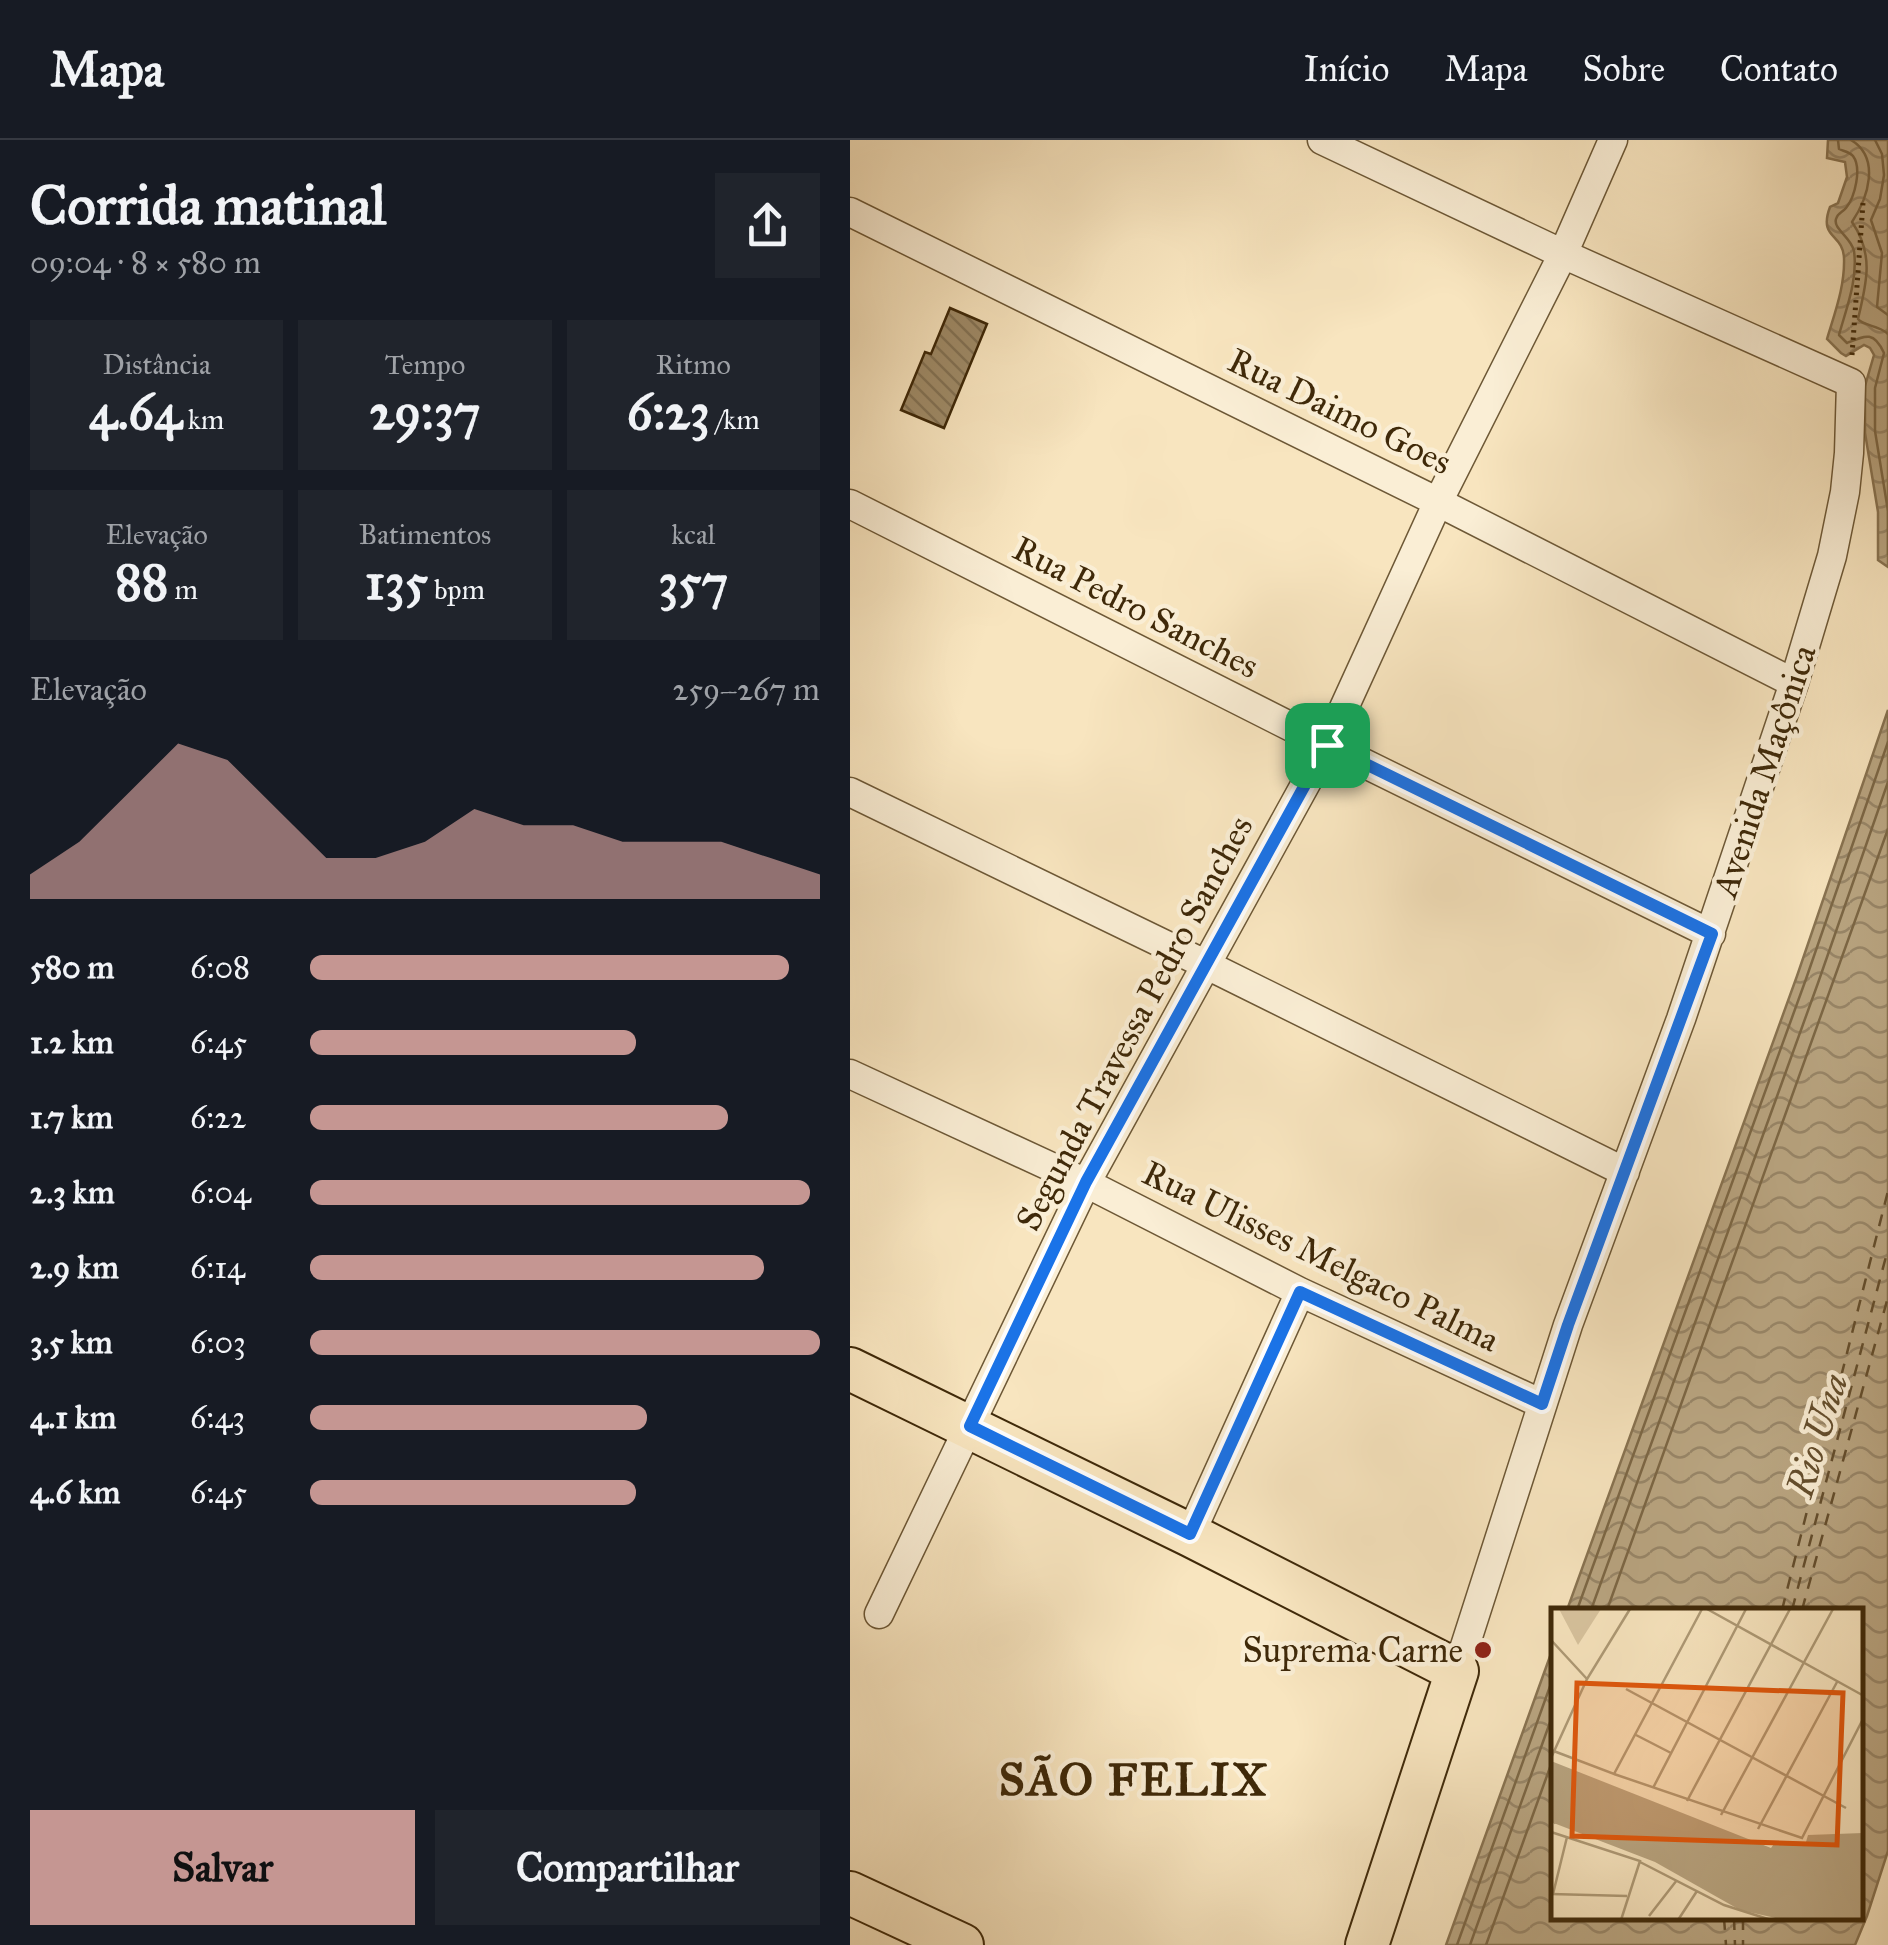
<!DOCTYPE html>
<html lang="pt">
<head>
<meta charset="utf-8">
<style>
	body { margin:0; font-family:"IM FELL Great Primer",serif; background:#20242c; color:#f1f3f6; height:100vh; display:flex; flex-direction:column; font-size:38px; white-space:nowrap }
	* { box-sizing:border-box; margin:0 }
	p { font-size:32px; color:#9ea1a6 }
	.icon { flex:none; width:55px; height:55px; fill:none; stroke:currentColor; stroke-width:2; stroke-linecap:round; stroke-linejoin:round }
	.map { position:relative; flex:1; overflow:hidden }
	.side { display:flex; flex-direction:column; background:#171b24; width:850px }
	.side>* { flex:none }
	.pin { position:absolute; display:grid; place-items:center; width:85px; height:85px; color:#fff; margin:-42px; border-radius:20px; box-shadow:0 5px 15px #0006 }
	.round { display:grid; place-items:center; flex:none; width:105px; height:105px; border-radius:0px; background:#20242c }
	.head { display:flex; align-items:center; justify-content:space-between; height:170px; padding:0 30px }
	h1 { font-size:55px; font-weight:800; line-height:75px }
	.metrics { display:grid; grid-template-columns:repeat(3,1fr); gap:15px; height:170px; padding:10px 30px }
	.metrics div { display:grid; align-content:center; border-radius:0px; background:#20242c; text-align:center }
	.metrics b { font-size:50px; font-weight:800 }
	.metrics small { font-size:28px; font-weight:400 }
	.metrics p { font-size:28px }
	.chart { height:280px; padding:20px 30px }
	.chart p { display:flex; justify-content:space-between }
	.chart svg { width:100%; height:180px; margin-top:10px; fill:#c59692; opacity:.7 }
	.cta { display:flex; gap:20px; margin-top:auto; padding:20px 30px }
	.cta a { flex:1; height:115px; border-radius:0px; background:#c59692; color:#111; font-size:40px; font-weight:800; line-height:115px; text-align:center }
	.cta a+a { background:#20242c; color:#f1f3f6 }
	ul { padding:0 30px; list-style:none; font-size:32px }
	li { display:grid; grid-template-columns:160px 120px 1fr; align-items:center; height:75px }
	li i { height:25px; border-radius:12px; background:#c59692 }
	header { display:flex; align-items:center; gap:60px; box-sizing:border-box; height:140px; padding:0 50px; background:#171b24; border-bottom:2px solid #363941 }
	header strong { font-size:48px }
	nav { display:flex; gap:55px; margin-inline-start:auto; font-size:35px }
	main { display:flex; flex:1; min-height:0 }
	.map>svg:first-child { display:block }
	.water { fill:url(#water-waves); stroke:#887351; stroke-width:2.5 }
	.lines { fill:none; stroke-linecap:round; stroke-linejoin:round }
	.shore { stroke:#7c6745; stroke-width:2.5 }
	.ferry { stroke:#644e2d; stroke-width:2.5; stroke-dasharray:12 10; stroke-linecap:butt }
	.building { fill:url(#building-back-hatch); stroke:#3f2909; stroke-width:2.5 }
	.minor-casing { stroke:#6d5836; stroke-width:31 }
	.primary-casing { stroke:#3f2909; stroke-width:46 }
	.path { stroke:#3f2909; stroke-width:5; stroke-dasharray:2.5 5; stroke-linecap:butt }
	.minor { stroke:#faeed5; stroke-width:28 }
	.primary { stroke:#f8e5bf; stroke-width:42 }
	.route-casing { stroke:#fff; stroke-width:20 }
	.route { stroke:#1a73e8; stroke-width:12 }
	.poi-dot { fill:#8f2418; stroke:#faeed5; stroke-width:4 }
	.labels { text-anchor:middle; stroke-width:9; stroke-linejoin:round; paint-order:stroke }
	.street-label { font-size:35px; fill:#3f2909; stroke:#faeed5 }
	.poi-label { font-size:35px; fill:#3f2909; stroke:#faeed5; text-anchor:end }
	.water-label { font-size:38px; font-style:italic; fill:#644e2d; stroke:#faeed5 }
	.district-label { font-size:45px; font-weight:bold; letter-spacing:2.5px; fill:#3f2909; stroke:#faeed5 }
	.inset-river { fill:none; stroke:#b9a581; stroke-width:5 }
	.inset-road { fill:none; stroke:#ae9a76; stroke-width:2.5 }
	.view { fill:#e0570c; fill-opacity:0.15; stroke:#e0570c; stroke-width:5 }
	.inset-edge { fill:none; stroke:#3f2909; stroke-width:5 }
</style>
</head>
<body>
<header>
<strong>Mapa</strong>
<nav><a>Início</a><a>Mapa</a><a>Sobre</a><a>Contato</a></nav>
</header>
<main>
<section class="side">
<div class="head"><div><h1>Corrida matinal</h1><p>09:04 · 8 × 580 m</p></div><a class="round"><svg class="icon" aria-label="share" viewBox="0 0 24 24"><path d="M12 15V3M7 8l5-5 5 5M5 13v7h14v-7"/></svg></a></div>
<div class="metrics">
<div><p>Distância</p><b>4.64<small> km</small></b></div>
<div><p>Tempo</p><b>29:37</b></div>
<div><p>Ritmo</p><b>6:23<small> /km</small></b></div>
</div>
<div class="metrics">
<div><p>Elevação</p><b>88<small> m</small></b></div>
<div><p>Batimentos</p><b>135<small> bpm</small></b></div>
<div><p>kcal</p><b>357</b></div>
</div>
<div class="chart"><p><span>Elevação</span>259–267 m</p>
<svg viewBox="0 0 160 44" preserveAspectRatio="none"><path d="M0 44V38L10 30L20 18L30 6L40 10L50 22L60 34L70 34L80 30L90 22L100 26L110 26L120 30L130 30L140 30L150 34L160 38V44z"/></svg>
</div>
<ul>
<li><b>580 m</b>6:08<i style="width:94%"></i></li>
<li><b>1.2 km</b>6:45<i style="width:64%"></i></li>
<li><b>1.7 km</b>6:22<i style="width:82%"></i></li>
<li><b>2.3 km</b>6:04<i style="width:98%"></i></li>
<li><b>2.9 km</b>6:14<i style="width:89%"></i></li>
<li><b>3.5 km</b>6:03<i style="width:100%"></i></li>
<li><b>4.1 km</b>6:43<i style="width:66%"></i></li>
<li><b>4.6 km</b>6:45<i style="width:64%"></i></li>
</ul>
<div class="cta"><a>Salvar</a><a>Compartilhar</a></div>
</section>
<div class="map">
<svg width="1038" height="1805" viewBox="0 0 1038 1805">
	<defs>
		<pattern id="water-waves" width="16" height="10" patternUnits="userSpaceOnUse" patternTransform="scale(2.5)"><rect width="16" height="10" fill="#b9a581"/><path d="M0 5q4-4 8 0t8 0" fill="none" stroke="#988668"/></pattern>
		<pattern id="building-back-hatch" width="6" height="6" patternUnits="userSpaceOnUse" patternTransform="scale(2.5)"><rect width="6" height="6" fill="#9f8b68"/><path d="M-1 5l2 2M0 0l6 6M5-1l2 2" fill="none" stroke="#837254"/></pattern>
	</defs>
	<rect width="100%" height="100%" fill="#f8e5bf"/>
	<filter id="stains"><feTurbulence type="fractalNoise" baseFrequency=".002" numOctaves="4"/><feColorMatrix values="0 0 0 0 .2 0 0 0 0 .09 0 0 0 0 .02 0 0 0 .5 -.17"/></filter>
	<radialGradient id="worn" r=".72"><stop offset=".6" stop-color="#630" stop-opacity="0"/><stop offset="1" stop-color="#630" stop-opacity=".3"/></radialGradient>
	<!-- water -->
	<path class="water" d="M 978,0 L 1038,0 L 1038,427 L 1028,420 L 1028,372 L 1015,293 L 1015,246 L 1024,215 L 1020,208 L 1014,205 L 996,216 L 991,213 L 977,199 C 985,172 995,146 994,118 C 993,93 968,99 980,67 L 988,63 L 997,37 L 995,22 L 977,18 Z
		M 1038,570 L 1038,1711 L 1017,1776 L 1005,1805 L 596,1805 L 703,1508 L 703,1778 L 1011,1778 L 1011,1470 L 717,1470 L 947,836 Z"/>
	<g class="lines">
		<!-- shore -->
		<path class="shore" d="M 988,0 L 989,9 C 993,11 1000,12 1003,16 C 1012,28 1005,57 996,68 C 992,73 988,72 986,79 C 983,89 1001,97 1004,111 C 1008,140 996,169 989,195 L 997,203 C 1016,195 1024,191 1034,213 L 1025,248 L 1025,291 L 1038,371 L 1038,414
			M 1001,0 C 1031,18 1018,58 1002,82 C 1024,114 1017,142 1008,179 C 1013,186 1029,185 1038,194
			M 1025,0 L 1032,14 L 1034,35 L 1030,59 L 1021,80 L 1032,113 L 1027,167 L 1038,175
			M 727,1470 L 956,839 L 1038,602
			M 741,1470 L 968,843 L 1038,642
			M 757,1470 L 1038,689
			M 607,1805 L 703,1538
			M 620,1805 L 703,1574
			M 636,1805 L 703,1619"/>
		<!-- ferry -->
		<path class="ferry" d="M 932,1470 L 1038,1051
			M 942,1470 L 1038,1109
			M 952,1470 L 1038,1157
			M 874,1778 L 876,1805
			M 884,1778 L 885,1805
			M 893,1778 L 893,1805"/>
	</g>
	<!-- building -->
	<path class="building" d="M 100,168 L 137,184 L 94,288 L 51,270 L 75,212 L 81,214 Z"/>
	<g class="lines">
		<defs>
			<path id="minor" d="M 472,0 L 713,114 L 1001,243 L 999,313 L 995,352 L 982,416 L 944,543 L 831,879 L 718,1185 L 607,1531
				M 0,72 L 588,362 L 944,543
				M 0,364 L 477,605 L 861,794
				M 0,652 L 357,825 L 775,1032
				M 0,934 L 236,1043 L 450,1152 L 692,1264
				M 340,1395 L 450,1152
				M 29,1474 L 236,1043 L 477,605 L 588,362 L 713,114 L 763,0"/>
			<path id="primary" d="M 0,1229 L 340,1395 L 607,1531 L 517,1805
				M 0,1753 L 112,1805"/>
		</defs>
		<!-- minor casing -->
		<use href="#minor" class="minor-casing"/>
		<!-- primary casing -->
		<use href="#primary" class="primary-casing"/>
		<!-- path -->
		<path class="path" d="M 1002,215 L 1013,63"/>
		<!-- minor -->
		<use href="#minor" class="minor"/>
		<!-- primary -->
		<use href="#primary" class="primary"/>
	</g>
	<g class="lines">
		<defs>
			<path id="route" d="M 477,605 L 862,794 L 718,1185 L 692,1264 L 450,1152 L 340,1394 L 120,1286 L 236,1042 Z"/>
		</defs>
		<!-- route casing -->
		<use href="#route" class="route-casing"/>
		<!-- route -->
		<use href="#route" class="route"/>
	</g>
	<!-- markers -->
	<circle class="poi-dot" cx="633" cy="1510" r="10"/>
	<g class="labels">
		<!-- street labels -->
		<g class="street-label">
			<text transform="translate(490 271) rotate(26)" y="12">Rua Daimo Goes</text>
			<text transform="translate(286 467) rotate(27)" y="12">Rua Pedro Sanches</text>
			<text transform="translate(914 631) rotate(-72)" y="12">Avenida Maçônica</text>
			<text transform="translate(284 883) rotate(-62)" y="12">Segunda Travessa Pedro Sanches</text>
			<text transform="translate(471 1116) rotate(26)" y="12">Rua Ulisses Melgaco Palma</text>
		</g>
		<!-- poi labels -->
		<g class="poi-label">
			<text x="613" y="1522">Suprema Carne</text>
		</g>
		<!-- water labels -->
		<g class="water-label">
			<text transform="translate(967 1295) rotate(-73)" y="13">Rio Una</text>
		</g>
		<!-- district labels -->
		<g class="district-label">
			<text x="284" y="1655">SÃO FELIX</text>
		</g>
	</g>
	<!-- overview -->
	<g transform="translate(701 1468)">
		<rect width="312" height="312" fill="#f8e5bf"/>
		<path d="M 8,1 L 50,1 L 27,37 Z" fill="#d9c5a0"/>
		<path d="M 0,153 L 220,240 L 225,233 L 255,234 L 257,227 L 312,225 L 312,312 L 233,312 L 189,302 L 104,254 L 0,214 Z" fill="#b9a581"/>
		<path class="inset-river" d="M 7,210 L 30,204 L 53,209 L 313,284M 2,214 L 16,207 L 50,211 L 313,293M 113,228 L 313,289"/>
		<path class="inset-road" d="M 156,1 L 313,88M 0,32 L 36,71M 75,81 L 295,200M 85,127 L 120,145M 0,142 L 63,166 L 151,1M 0,150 L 36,71 L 79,1M 63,166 L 251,230 L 313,109M 102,180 L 195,1M 136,193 L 239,1M 170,207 L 282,1M 207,221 L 286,74M 0,224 L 89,253 L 70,312M 89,254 L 173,297 L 220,312M 0,286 L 76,288M 2,286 L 16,229M 98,308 L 126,272M 127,312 L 146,283"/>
		<path class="view" d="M 26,75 L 292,85 L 286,237 L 21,228 Z"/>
		<rect width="312" height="312" class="inset-edge"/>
	</g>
	<rect width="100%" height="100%" filter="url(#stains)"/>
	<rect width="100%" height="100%" fill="url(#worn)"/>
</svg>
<div class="pin" style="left:477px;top:605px;background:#1e9e55"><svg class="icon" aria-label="arrive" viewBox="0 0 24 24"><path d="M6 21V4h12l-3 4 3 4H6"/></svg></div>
</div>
</main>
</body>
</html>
